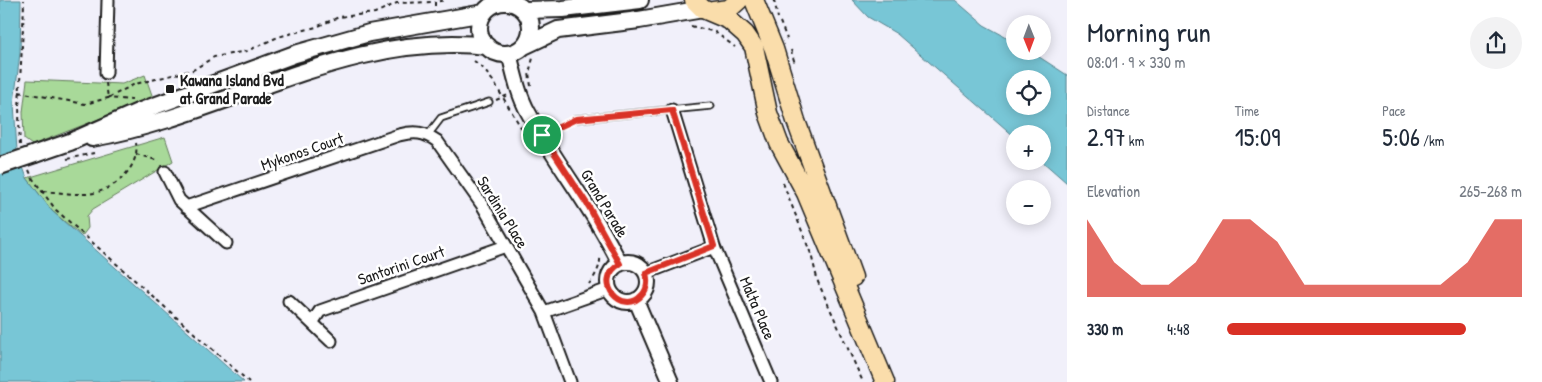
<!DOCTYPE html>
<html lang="en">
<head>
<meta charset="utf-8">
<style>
	body { margin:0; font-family:"Patrick Hand",sans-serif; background:#f2f2f3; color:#1f2937; height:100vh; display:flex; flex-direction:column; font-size:19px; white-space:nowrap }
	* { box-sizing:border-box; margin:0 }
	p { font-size:16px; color:#747a83 }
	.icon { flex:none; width:28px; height:28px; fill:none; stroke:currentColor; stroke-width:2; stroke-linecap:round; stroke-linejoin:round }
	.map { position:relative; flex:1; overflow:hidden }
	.drawer { display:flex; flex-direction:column; background:#fff; width:475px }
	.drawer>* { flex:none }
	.needle { width:32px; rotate:179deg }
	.controls { position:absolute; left:1006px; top:15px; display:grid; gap:10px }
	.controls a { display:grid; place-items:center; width:45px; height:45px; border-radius:50%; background:#fff; box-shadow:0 2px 12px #0003; font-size:25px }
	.pin { position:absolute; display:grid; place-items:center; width:42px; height:42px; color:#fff; margin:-21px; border:2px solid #fff; border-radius:50%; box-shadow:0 1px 5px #0007 }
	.round { display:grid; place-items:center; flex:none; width:52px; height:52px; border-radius:26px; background:#f2f2f3 }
	.head { display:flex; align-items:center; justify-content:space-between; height:85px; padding:0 20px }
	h1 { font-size:28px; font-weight:600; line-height:38px }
	.stats { display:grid; grid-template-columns:repeat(3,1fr); gap:8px; height:85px; padding:5px 20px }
	.stats div { display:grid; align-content:center }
	.stats b { font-size:25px; font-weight:600 }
	.stats small { font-size:14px; font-weight:400 }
	.stats p { font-size:14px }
	.chart { height:140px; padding:10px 20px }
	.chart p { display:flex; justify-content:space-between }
	.chart svg { width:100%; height:90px; margin-top:5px; fill:#d93025; opacity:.7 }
	ul { padding:0 20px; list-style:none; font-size:16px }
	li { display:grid; grid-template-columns:80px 60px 1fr; align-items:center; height:38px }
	li i { height:12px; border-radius:6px; background:#d93025 }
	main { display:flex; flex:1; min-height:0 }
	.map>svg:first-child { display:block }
	.green { fill:#a8d999; stroke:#627a5a }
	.water { fill:#78c6d6; stroke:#53828c; fill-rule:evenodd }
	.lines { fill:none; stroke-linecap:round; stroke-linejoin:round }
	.service-casing { stroke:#1c1c1c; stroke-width:9 }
	.minor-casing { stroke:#1c1c1c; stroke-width:15 }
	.tertiary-casing { stroke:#1c1c1c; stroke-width:18 }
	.secondary-casing { stroke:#1c1c1c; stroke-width:20 }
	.primary-casing { stroke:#1c1c1c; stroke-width:21 }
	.path { stroke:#1c1c1c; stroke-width:2; stroke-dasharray:4 4; stroke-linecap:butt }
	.service { stroke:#fff; stroke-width:5.5 }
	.minor { stroke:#fff; stroke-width:11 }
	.tertiary { stroke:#fff; stroke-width:14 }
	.secondary { stroke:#fff; stroke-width:16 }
	.primary { stroke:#faddab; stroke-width:18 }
	.secondary-bridge-casing { stroke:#1c1c1c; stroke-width:20; stroke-linecap:butt }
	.secondary-bridge { stroke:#fff; stroke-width:16 }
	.route-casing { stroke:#fff; stroke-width:10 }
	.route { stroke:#d93025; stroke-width:6 }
	.poi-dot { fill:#1c1c1c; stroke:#fff; stroke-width:2 }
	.labels { text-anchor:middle; stroke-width:5; stroke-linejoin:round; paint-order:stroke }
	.poi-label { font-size:16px; font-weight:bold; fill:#1c1c1c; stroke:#fff; text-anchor:start }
	.street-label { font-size:16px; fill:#1c1c1c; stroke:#fff }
</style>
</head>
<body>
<main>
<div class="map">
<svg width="1067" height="382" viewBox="0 0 1067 382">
	<rect width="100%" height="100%" fill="#f1f0fa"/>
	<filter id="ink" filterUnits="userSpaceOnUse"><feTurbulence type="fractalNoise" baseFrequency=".02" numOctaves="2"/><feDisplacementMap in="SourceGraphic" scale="10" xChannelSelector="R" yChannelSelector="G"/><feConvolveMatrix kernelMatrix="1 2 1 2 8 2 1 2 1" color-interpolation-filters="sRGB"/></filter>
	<g filter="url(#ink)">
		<!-- green -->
		<path class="green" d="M 145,75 L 153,98 L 32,145 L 24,139 L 23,112 L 27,80 L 122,84 Z
			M 165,137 L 173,161 L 93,209 L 87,216 L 88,228 L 82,236 L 52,211 L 27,178 Z"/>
		<!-- water -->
		<path class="water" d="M 0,0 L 21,0 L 20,53 L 14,103 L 17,151 L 27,178 L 52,211 L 244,382 L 0,382 Z
			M 852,0 L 955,0 L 984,25 L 1015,42 L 1015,51 L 1030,51 L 1067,75 L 1067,183 L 1042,161 L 1042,134 L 1015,134 L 1015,137 L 897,34 L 868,17 ZM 1015,79 L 1042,79 L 1042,106 L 1015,106 Z"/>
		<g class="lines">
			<defs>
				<path id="service" d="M 576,119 L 711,106
					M 428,135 L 441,118 L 489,102"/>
				<path id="minor" d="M 502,0 L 502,2
					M 106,73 L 108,0
					M 672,110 L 714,247 L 771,382
					M 165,172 L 179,200 L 226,243
					M 186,207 L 399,135 C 415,131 424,132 437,141 L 483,206 L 544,312
					M 646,273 L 714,247
					M 289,301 L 331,341
					M 312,323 L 320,311 L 506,246
					M 570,382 L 544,312 L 609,289"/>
				<path id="tertiary" d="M 509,53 C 514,73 518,94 528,112 C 556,164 594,210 620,264
					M608 282a20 20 0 1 1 40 0a20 20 0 1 1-40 0Z
					M 636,300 L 671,382"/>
				<path id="secondary" d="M479 28a26 26 0 1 1 52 0a26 26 0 1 1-52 0Z
					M 524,10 L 563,9 L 640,0
					M 524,46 L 558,30 L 639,20 L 703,9
					M 92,138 C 225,115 349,30 487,46
					M 35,154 L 70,142 L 138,112 L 295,54 L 369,33 L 484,13"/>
				<path id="primary" d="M 694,0 L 703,9 L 729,20 L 745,34 L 754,47 L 768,113 L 779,143 L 806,193 L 885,382
					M 754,0 L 774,49 L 796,121 L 853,277
					M 713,11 L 729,9 L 739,0"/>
			</defs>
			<!-- service casing -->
			<use href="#service" class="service-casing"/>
			<!-- minor casing -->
			<use href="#minor" class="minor-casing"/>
			<!-- tertiary casing -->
			<use href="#tertiary" class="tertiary-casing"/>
			<!-- secondary casing -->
			<use href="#secondary" class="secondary-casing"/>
			<!-- primary casing -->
			<use href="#primary" class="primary-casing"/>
			<!-- path -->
			<path class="path" d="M 774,0 L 778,18
				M 435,6 L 435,2 L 446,0
				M 780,22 L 787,39
				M 691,26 L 715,32 L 735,47
				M 791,50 L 795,64
				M 474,61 L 481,66 L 493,81 L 525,134
				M 106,83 L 108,98 L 135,84 L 193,70 L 214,57 L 247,51 L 278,37 L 316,27 L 339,17 L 375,13 L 397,3 L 435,2
				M 531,86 L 529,73 L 533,58
				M 19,92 L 85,104 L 108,98 L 132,100
				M 496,100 L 508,95
				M 553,130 L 569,122
				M 20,145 C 17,96 23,49 24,0
				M 136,154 L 159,161
				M 67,159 L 94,153
				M 29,170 L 33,179 L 56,210 L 249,382
				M 783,183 L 811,254 L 818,282 L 863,382
				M 43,191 C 58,192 79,196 94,193 C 116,188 140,167 136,143
				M 589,284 C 596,275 601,266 600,255"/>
			<!-- service -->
			<use href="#service" class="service"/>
			<!-- minor -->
			<use href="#minor" class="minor"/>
			<!-- tertiary -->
			<use href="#tertiary" class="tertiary"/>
			<!-- secondary -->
			<use href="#secondary" class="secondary"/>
			<!-- primary -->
			<use href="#primary" class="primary"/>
			<defs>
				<path id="secondary-bridge" d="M 0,166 L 35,154"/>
			</defs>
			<!-- secondary-bridge casing -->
			<use href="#secondary-bridge" class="secondary-bridge-casing"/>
			<!-- secondary-bridge -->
			<use href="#secondary-bridge" class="secondary-bridge"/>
		</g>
	</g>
	<g class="lines" filter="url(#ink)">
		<defs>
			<path id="route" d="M 672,110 L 714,246 L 646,273 C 648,281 648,289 642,295 C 623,317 591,281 620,264 L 589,207 L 542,135 L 576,119 Z"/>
		</defs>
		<!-- route casing -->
		<use href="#route" class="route-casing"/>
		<!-- route -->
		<use href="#route" class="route"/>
	</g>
	<!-- markers -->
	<rect class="poi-dot" x="165" y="84" width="10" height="10" rx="2.5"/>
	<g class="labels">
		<!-- poi labels -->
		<g class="poi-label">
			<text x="180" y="86">Kawana Island Bvd<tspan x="180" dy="18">at Grand Parade</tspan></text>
		</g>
		<!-- street labels -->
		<g class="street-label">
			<text transform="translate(302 151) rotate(-19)" y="6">Mykonos Court</text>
			<text transform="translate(605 203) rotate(59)" y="6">Grand Parade</text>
			<text transform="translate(503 212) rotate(58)" y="6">Sardinia Place</text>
			<text transform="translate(401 265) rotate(-19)" y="6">Santorini Court</text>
			<text transform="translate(758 308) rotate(67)" y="6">Malta Place</text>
		</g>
	</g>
</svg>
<div class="controls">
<a><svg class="needle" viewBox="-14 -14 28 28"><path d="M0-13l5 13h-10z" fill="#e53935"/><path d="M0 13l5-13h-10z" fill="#747a83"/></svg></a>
<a><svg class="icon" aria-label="locate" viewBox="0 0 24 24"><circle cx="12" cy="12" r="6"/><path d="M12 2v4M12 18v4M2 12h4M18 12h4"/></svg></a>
<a>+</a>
<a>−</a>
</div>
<div class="pin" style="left:542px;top:135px;background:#1e9e55"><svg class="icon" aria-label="arrive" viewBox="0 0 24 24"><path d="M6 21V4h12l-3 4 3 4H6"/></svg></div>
</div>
<section class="drawer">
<div class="head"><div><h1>Morning run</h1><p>08:01 · 9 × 330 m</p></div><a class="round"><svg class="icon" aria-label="share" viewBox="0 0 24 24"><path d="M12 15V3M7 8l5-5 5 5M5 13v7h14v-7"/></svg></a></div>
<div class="stats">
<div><p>Distance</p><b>2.97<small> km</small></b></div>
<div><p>Time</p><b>15:09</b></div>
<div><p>Pace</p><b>5:06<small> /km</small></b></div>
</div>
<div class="chart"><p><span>Elevation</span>265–268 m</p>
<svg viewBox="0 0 160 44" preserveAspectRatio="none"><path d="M0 44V6L10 27L20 38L30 38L40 27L50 6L60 6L70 17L80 38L90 38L100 38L110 38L120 38L130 38L140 27L150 6L160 6V44z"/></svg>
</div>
<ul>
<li><b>330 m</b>4:48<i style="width:81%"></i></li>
</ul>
</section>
</main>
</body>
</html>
